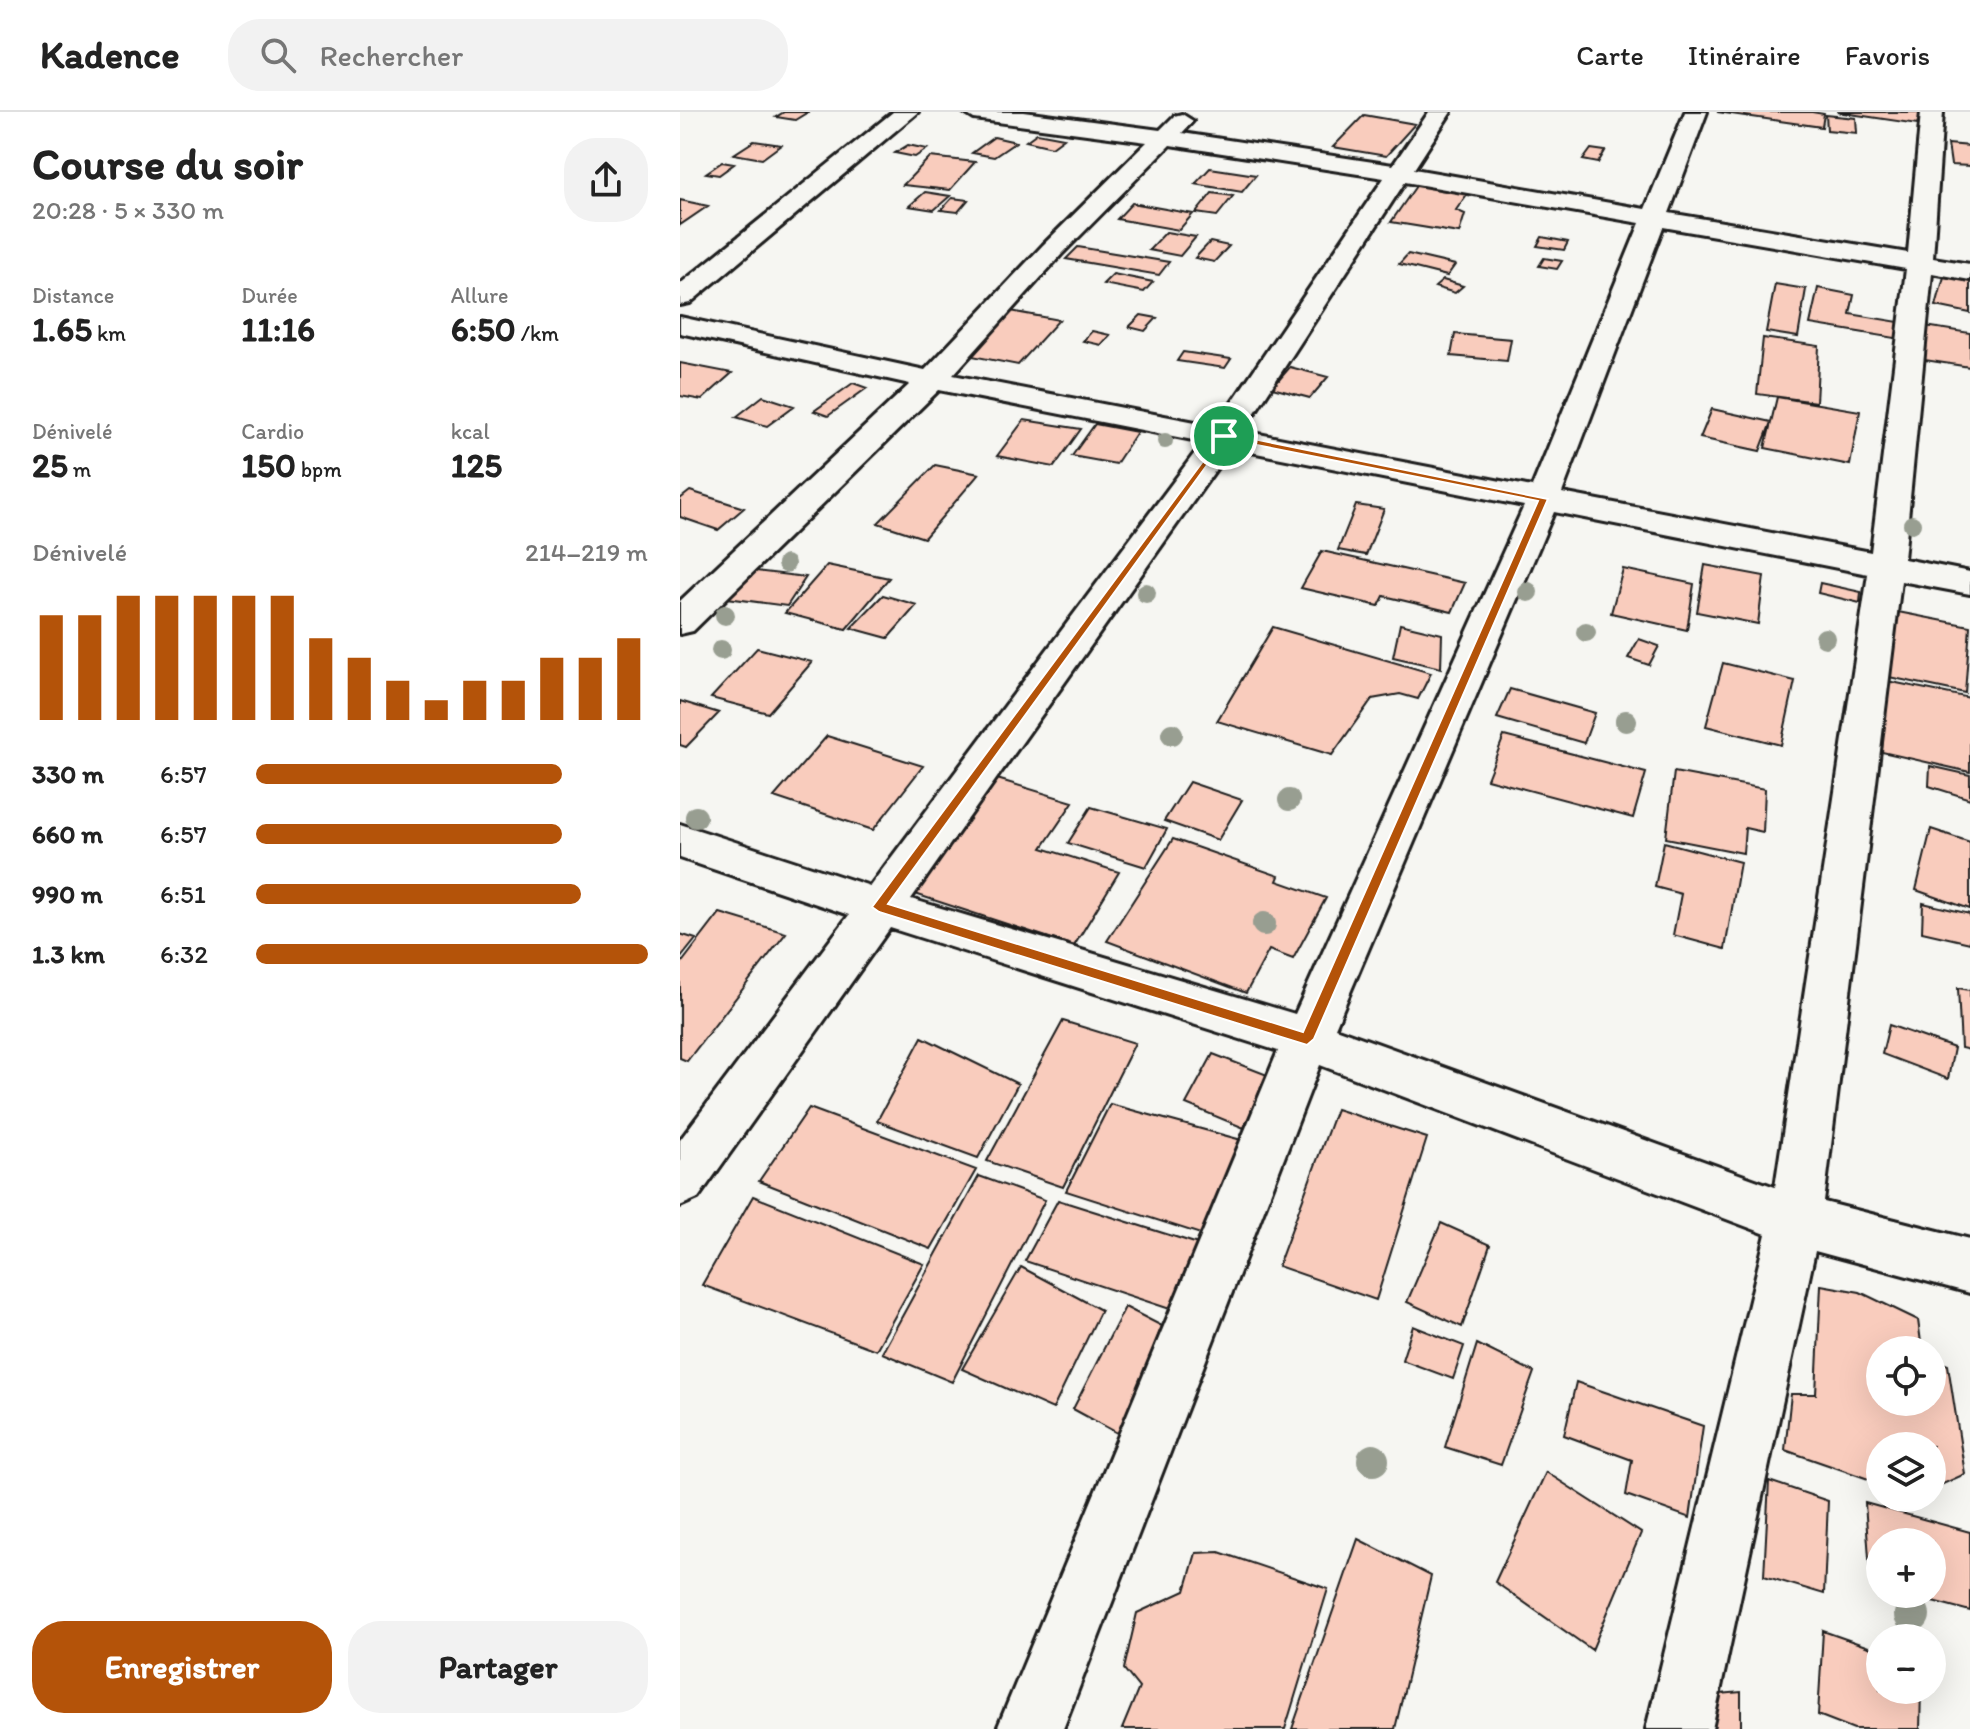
<!DOCTYPE html>
<html lang="fr">
<head>
<meta charset="utf-8">
<style>
	body { margin:0; font-family:Itim,sans-serif; background:#f2f2f2; color:#222; height:100vh; display:flex; flex-direction:column; font-size:30px; white-space:nowrap }
	* { box-sizing:border-box; margin:0 }
	p { font-size:26px; color:#767676 }
	.icon { flex:none; width:44px; height:44px; fill:none; stroke:currentColor; stroke-width:2; stroke-linecap:round; stroke-linejoin:round }
	.map { position:relative; flex:1; overflow:hidden }
	.side { display:flex; flex-direction:column; background:#fff; width:680px }
	.side>* { flex:none }
	.tools { position:absolute; left:1186px; top:1224px; display:grid; gap:16px }
	.tools a { display:grid; place-items:center; width:80px; height:80px; border-radius:50%; background:#fff; box-shadow:0 8px 32px #0002; font-size:40px }
	.pin { position:absolute; display:grid; place-items:center; width:68px; height:68px; color:#fff; margin:-34px; border:4px solid #fff; border-radius:50%; box-shadow:0 2px 8px #0007 }
	.round { display:grid; place-items:center; flex:none; width:84px; height:84px; border-radius:32px; background:#f2f2f2 }
	.summary { display:flex; align-items:center; justify-content:space-between; height:136px; padding:0 32px }
	h1 { font-size:44px; font-weight:800; line-height:60px }
	.stats { display:grid; grid-template-columns:repeat(3,1fr); gap:12px; height:136px; padding:8px 32px }
	.stats div { display:grid; align-content:center }
	.stats b { font-size:34px; font-weight:800 }
	.stats small { font-size:22px; font-weight:400 }
	.stats p { font-size:22px }
	.chart { height:224px; padding:16px 32px }
	.chart p { display:flex; justify-content:space-between }
	.chart svg { width:100%; height:144px; margin-top:8px; stroke:#b45309; stroke-width:6 }
	.primary-button { display:flex; gap:16px; margin-top:auto; padding:16px 32px }
	.primary-button a { flex:1; height:92px; border-radius:32px; background:#b45309; color:#fff; font-size:32px; font-weight:800; line-height:92px; text-align:center }
	.primary-button a+a { background:#f2f2f2; color:#222 }
	ul { padding:0 32px; list-style:none; font-size:26px }
	li { display:grid; grid-template-columns:128px 96px 1fr; align-items:center; height:60px }
	li i { height:20px; border-radius:10px; background:#b45309 }
	header { display:flex; align-items:center; gap:48px; box-sizing:border-box; height:112px; padding:0 40px; background:#fff; border-bottom:2px solid #e0e0e0 }
	header strong { font-size:38px }
	nav { display:flex; gap:44px; margin-inline-start:auto; font-size:28px }
	.search { width:560px; height:72px; background:#f2f2f2; display:flex; align-items:center; gap:20px; box-sizing:border-box; padding:0 28px; border-radius:32px; color:#767676; font-size:30px }
	main { display:flex; flex:1; min-height:0 }
	.map>svg:first-child { display:block }
	.building { fill:#f9ccbd; stroke:#1c1c1c; stroke-width:2 }
	.lines { fill:none; stroke-linecap:round; stroke-linejoin:round }
	.minor-casing { stroke:#1c1c1c; stroke-width:6 }
	.minor { fill:#f6f6f2; fill-rule:evenodd }
	.tree { fill:#989e91 }
	.route { fill:#b45309; stroke:#fff; stroke-width:2; fill-rule:evenodd }
</style>
</head>
<body>
<header>
<strong>Kadence</strong>
<div class="search"><svg class="icon" aria-label="search" viewBox="0 0 24 24"><circle cx="10" cy="10" r="6"/><path d="M15 15l6 6"/></svg>Rechercher</div>
<nav><a>Carte</a><a>Itinéraire</a><a>Favoris</a></nav>
</header>
<main>
<section class="side">
<div class="summary"><div><h1>Course du soir</h1><p>20:28 · 5 × 330 m</p></div><a class="round"><svg class="icon" aria-label="share" viewBox="0 0 24 24"><path d="M12 15V3M7 8l5-5 5 5M5 13v7h14v-7"/></svg></a></div>
<div class="stats">
<div><p>Distance</p><b>1.65<small> km</small></b></div>
<div><p>Durée</p><b>11:16</b></div>
<div><p>Allure</p><b>6:50<small> /km</small></b></div>
</div>
<div class="stats">
<div><p>Dénivelé</p><b>25<small> m</small></b></div>
<div><p>Cardio</p><b>150<small> bpm</small></b></div>
<div><p>kcal</p><b>125</b></div>
</div>
<div class="chart"><p><span>Dénivelé</span>214–219 m</p>
<svg viewBox="0 0 160 44" preserveAspectRatio="none"><path d="M5 44V12M15 44V12M25 44V6M35 44V6M45 44V6M55 44V6M65 44V6M75 44V19M85 44V25M95 44V32M105 44V38M115 44V32M125 44V32M135 44V25M145 44V25M155 44V19"/></svg>
</div>
<ul>
<li><b>330 m</b>6:57<i style="width:78%"></i></li>
<li><b>660 m</b>6:57<i style="width:78%"></i></li>
<li><b>990 m</b>6:51<i style="width:83%"></i></li>
<li><b>1.3 km</b>6:32<i style="width:100%"></i></li>
</ul>
<div class="primary-button"><a>Enregistrer</a><a>Partager</a></div>
</section>
<div class="map">
<svg width="1290" height="1617" viewBox="0 0 1290 1617">
	<rect width="100%" height="100%" fill="#f6f6f2"/>
	<filter id="ink" filterUnits="userSpaceOnUse"><feTurbulence type="fractalNoise" baseFrequency=".0125" numOctaves="2"/><feDisplacementMap in="SourceGraphic" scale="16" xChannelSelector="R" yChannelSelector="G"/><feConvolveMatrix kernelMatrix="1 2 1 2 8 2 1 2 1" color-interpolation-filters="sRGB"/></filter>
	<g filter="url(#ink)">
		<!-- building -->
		<path class="building" d="M 104,0 L 128,0 L 115,8 L 96,5 Z
			M 1037,0 L 1132,0 L 1144,2 L 1142,15 Z
			M 1157,0 L 1241,0 L 1237,12 Z
			M 684,3 L 735,12 L 706,44 L 653,35 Z
			M 1146,3 L 1176,6 L 1177,21 L 1147,18 Z
			M 357,21 L 384,26 L 372,35 L 346,29 Z
			M 314,25 L 336,30 L 314,45 L 292,41 Z
			M 74,29 L 101,33 L 82,47 L 54,42 Z
			M 1268,32 L 1290,34 L 1290,54 L 1271,53 Z
			M 228,33 L 247,37 L 235,45 L 215,41 Z
			M 911,37 L 925,39 L 918,51 L 903,48 Z
			M 250,45 L 295,50 L 270,78 L 223,73 Z
			M 42,50 L 54,52 L 39,63 L 26,61 Z
			M 530,56 L 576,63 L 562,80 L 515,72 Z
			M 738,71 L 790,78 L 776,98 L 785,102 L 779,121 L 711,110 Z
			M 245,80 L 270,84 L 254,98 L 229,94 Z
			M 532,81 L 553,84 L 537,104 L 516,101 Z
			M 272,86 L 288,88 L 278,100 L 261,98 Z
			M 0,88 L 28,94 L 0,113 Z
			M 452,91 L 513,102 L 499,118 L 437,107 Z
			M 486,120 L 516,125 L 500,144 L 469,138 Z
			M 862,125 L 888,130 L 884,138 L 857,134 Z
			M 530,130 L 549,134 L 534,150 L 515,146 Z
			M 398,135 L 489,150 L 479,163 L 386,147 Z
			M 728,142 L 775,153 L 767,164 L 719,152 Z
			M 864,146 L 882,149 L 877,157 L 859,154 Z
			M 1265,161 L 1290,166 L 1290,201 L 1256,194 Z
			M 433,162 L 473,170 L 464,180 L 423,172 Z
			M 763,168 L 783,174 L 775,181 L 755,175 Z
			M 1095,172 L 1126,177 L 1118,225 L 1086,220 Z
			M 1138,176 L 1174,183 L 1170,202 L 1219,210 L 1221,227 L 1130,212 Z
			M 325,198 L 379,208 L 338,253 L 282,242 Z
			M 461,203 L 477,206 L 465,219 L 449,215 Z
			M 1239,213 L 1290,221 L 1290,255 L 1238,247 Z
			M 412,219 L 430,223 L 421,233 L 403,229 Z
			M 775,222 L 831,227 L 827,249 L 771,244 Z
			M 1083,226 L 1139,234 L 1136,290 L 1077,282 Z
			M 503,240 L 551,247 L 545,256 L 497,249 Z
			M 0,251 L 52,261 L 22,288 L 0,284 Z
			M 610,255 L 648,265 L 630,286 L 592,276 Z
			M 173,271 L 187,276 L 148,304 L 134,299 Z
			M 83,284 L 114,294 L 87,314 L 56,305 Z
			M 1097,285 L 1180,299 L 1170,353 L 1085,336 Z
			M 1032,297 L 1091,310 L 1080,339 L 1020,326 Z
			M 344,308 L 401,317 L 374,355 L 317,344 Z
			M 415,312 L 457,320 L 436,352 L 392,344 Z
			M 255,353 L 299,362 L 244,426 L 198,411 Z
			M 10,379 L 64,396 L 38,418 L 0,405 L 0,387 Z
			M 676,393 L 704,397 L 686,443 L 658,438 Z
			M 642,439 L 785,471 L 772,500 L 704,484 L 699,494 L 621,476 Z
			M 147,453 L 209,466 L 166,517 L 105,501 Z
			M 1025,453 L 1084,464 L 1078,512 L 1017,500 Z
			M 943,457 L 1014,472 L 1007,518 L 931,501 Z
			M 67,458 L 126,465 L 107,494 L 47,486 Z
			M 1140,471 L 1181,480 L 1180,491 L 1138,481 Z
			M 203,483 L 237,493 L 208,526 L 171,516 Z
			M 1218,500 L 1290,514 L 1285,581 L 1209,565 Z
			M 720,512 L 762,522 L 761,556 L 713,545 Z
			M 593,515 L 751,561 L 738,587 L 720,582 L 692,587 L 652,643 L 537,609 Z
			M 959,527 L 979,534 L 969,553 L 948,546 Z
			M 77,536 L 132,550 L 88,601 L 31,586 Z
			M 1043,551 L 1115,569 L 1101,633 L 1026,614 Z
			M 1207,569 L 1290,586 L 1290,660 L 1202,640 Z
			M 830,577 L 915,601 L 904,631 L 817,606 Z
			M 0,589 L 39,601 L 6,635 L 0,633 Z
			M 147,624 L 243,654 L 193,718 L 94,685 Z
			M 824,624 L 966,661 L 953,706 L 807,667 Z
			M 1250,654 L 1290,663 L 1290,687 L 1249,674 Z
			M 994,660 L 1085,677 L 1083,720 L 1065,716 L 1063,741 L 986,726 Z
			M 317,667 L 393,690 L 362,736 L 439,760 L 394,834 L 235,782 Z
			M 509,670 L 562,688 L 538,728 L 484,709 Z
			M 411,695 L 487,717 L 466,755 L 388,731 Z
			M 1251,717 L 1290,730 L 1290,797 L 1236,778 Z
			M 493,727 L 599,764 L 597,769 L 646,786 L 613,847 L 589,838 L 566,881 L 427,829 Z
			M 984,730 L 1060,750 L 1045,837 L 993,823 L 1001,782 L 975,775 Z
			M 1243,791 L 1290,802 L 1290,831 L 1242,820 Z
			M 40,801 L 106,821 L 7,949 L 0,946 L 0,853 Z
			M 0,822 L 16,827 L 0,847 Z
			M 1278,876 L 1290,878 L 1290,938 L 1281,936 Z
			M 383,909 L 455,931 L 383,1075 L 307,1049 Z
			M 1209,913 L 1274,936 L 1268,967 L 1202,942 Z
			M 242,925 L 338,972 L 298,1046 L 197,1009 Z
			M 533,942 L 590,964 L 564,1016 L 506,992 Z
			M 430,992 L 565,1029 L 539,1077 L 533,1126 L 386,1079 Z
			M 129,996 L 296,1058 L 251,1137 L 79,1069 Z
			M 656,997 L 747,1026 L 696,1188 L 598,1154 Z
			M 299,1064 L 365,1088 L 272,1270 L 202,1241 Z
			M 73,1084 L 244,1152 L 196,1238 L 22,1173 Z
			M 378,1088 L 521,1133 L 496,1199 L 345,1149 Z
			M 761,1111 L 810,1133 L 782,1215 L 727,1190 Z
			M 341,1155 L 421,1198 L 373,1297 L 282,1257 Z
			M 1141,1173 L 1180,1180 L 1238,1208 L 1242,1238 L 1200,1238 L 1200,1290 L 1252,1290 L 1252,1247 L 1268,1253 L 1285,1362 L 1252,1377 L 1252,1334 L 1200,1334 L 1200,1371 L 1105,1338 L 1111,1282 L 1136,1282 Z
			M 445,1195 L 482,1214 L 439,1322 L 393,1297 Z
			M 733,1214 L 784,1234 L 773,1267 L 722,1248 Z
			M 797,1232 L 854,1260 L 821,1353 L 765,1335 Z
			M 896,1270 L 1023,1314 L 1010,1406 L 946,1383 L 952,1348 L 884,1323 Z
			M 866,1360 L 961,1421 L 912,1538 L 815,1470 Z
			M 1089,1369 L 1148,1389 L 1144,1482 L 1084,1464 Z
			M 1185,1391 L 1290,1420 L 1290,1499 L 1226,1482 L 1252,1482 L 1252,1430 L 1200,1430 L 1200,1475 L 1191,1473 Z
			M 678,1427 L 751,1464 L 715,1617 L 612,1617 Z
			M 539,1440 L 648,1477 L 605,1617 L 442,1617 L 459,1576 L 444,1557 L 457,1501 L 505,1479 L 516,1441 Z
			M 1143,1519 L 1200,1539 L 1200,1578 L 1241,1578 L 1240,1617 L 1174,1617 L 1138,1603 Z
			M 1061,1580 L 1061,1617 L 1029,1617 L 1040,1582 Z"/>
		<g class="lines">
			<defs>
				<path id="minor" d="M 213,0 L 238,0 L 10,191 L 0,193 L 0,172 Z
					M 283,0 L 344,0 L 480,18 L 494,4 L 502,2 L 513,9 L 502,21 L 713,53 L 749,0 L 771,0 L 734,57 L 965,97 L 1005,0 L 1027,0 L 989,101 L 1228,141 L 1241,0 L 1263,0 L 1253,146 L 1290,152 L 1290,168 L 1252,161 L 1224,447 L 1290,460 L 1290,482 L 1221,469 L 1144,1090 L 1290,1127 L 1290,1181 L 1135,1139 L 1032,1617 L 966,1617 L 1086,1122 L 640,953 L 383,1617 L 317,1617 L 598,939 L 210,816 L 18,1086 L 0,1094 L 0,1028 L 169,803 L 0,746 L 0,712 L 190,774 L 523,330 L 259,278 L 13,519 L 0,522 L 0,489 L 230,272 L 0,221 L 0,205 L 245,258 L 363,133 L 467,30 L 294,7 ZM 490,33 L 704,66 L 536,314 L 273,263 L 381,143 ZM 725,70 L 960,111 L 852,375 L 563,319 ZM 983,115 L 1226,157 L 1191,440 L 882,381 ZM 551,336 L 844,394 L 615,902 L 231,787 ZM 874,400 L 1188,462 L 1095,1075 L 655,916 Z"/>
			</defs>
			<!-- minor casing -->
			<use href="#minor" class="minor-casing"/>
			<!-- minor -->
			<use href="#minor" class="minor"/>
		</g>
		<!-- trees -->
		<g class="tree">
			<circle cx="485" cy="329" r="8"/>
			<circle cx="1232" cy="412" r="9"/>
			<circle cx="106" cy="452" r="9"/>
			<circle cx="848" cy="480" r="10"/>
			<circle cx="466" cy="481" r="10"/>
			<circle cx="45" cy="503" r="10"/>
			<circle cx="906" cy="520" r="10"/>
			<circle cx="1145" cy="526" r="10"/>
			<circle cx="41" cy="538" r="10"/>
			<circle cx="946" cy="609" r="11"/>
			<circle cx="492" cy="622" r="11"/>
			<circle cx="609" cy="688" r="11"/>
			<circle cx="16" cy="705" r="11"/>
			<circle cx="584" cy="812" r="12"/>
			<circle cx="693" cy="1348" r="16"/>
			<circle cx="1232" cy="1503" r="18"/>
		</g>
	</g>
	<!-- route -->
	<path class="route" d="M 544,321 L 868,387 L 634,927 L 627,933 L 199,800 L 192,795 ZM 546,327 L 858,389 L 623,920 L 208,792 Z"/>
</svg>
<div class="tools">
<a><svg class="icon" aria-label="locate" viewBox="0 0 24 24"><circle cx="12" cy="12" r="6"/><path d="M12 2v4M12 18v4M2 12h4M18 12h4"/></svg></a>
<a><svg class="icon" aria-label="layers" viewBox="0 0 24 24"><path d="M12 4l9 5-9 5-9-5zM3 14l9 5 9-5"/></svg></a>
<a>+</a>
<a>−</a>
</div>
<div class="pin" style="left:544px;top:324px;background:#1e9e55"><svg class="icon" aria-label="arrive" viewBox="0 0 24 24"><path d="M6 21V4h12l-3 4 3 4H6"/></svg></div>
</div>
</main>
</body>
</html>
